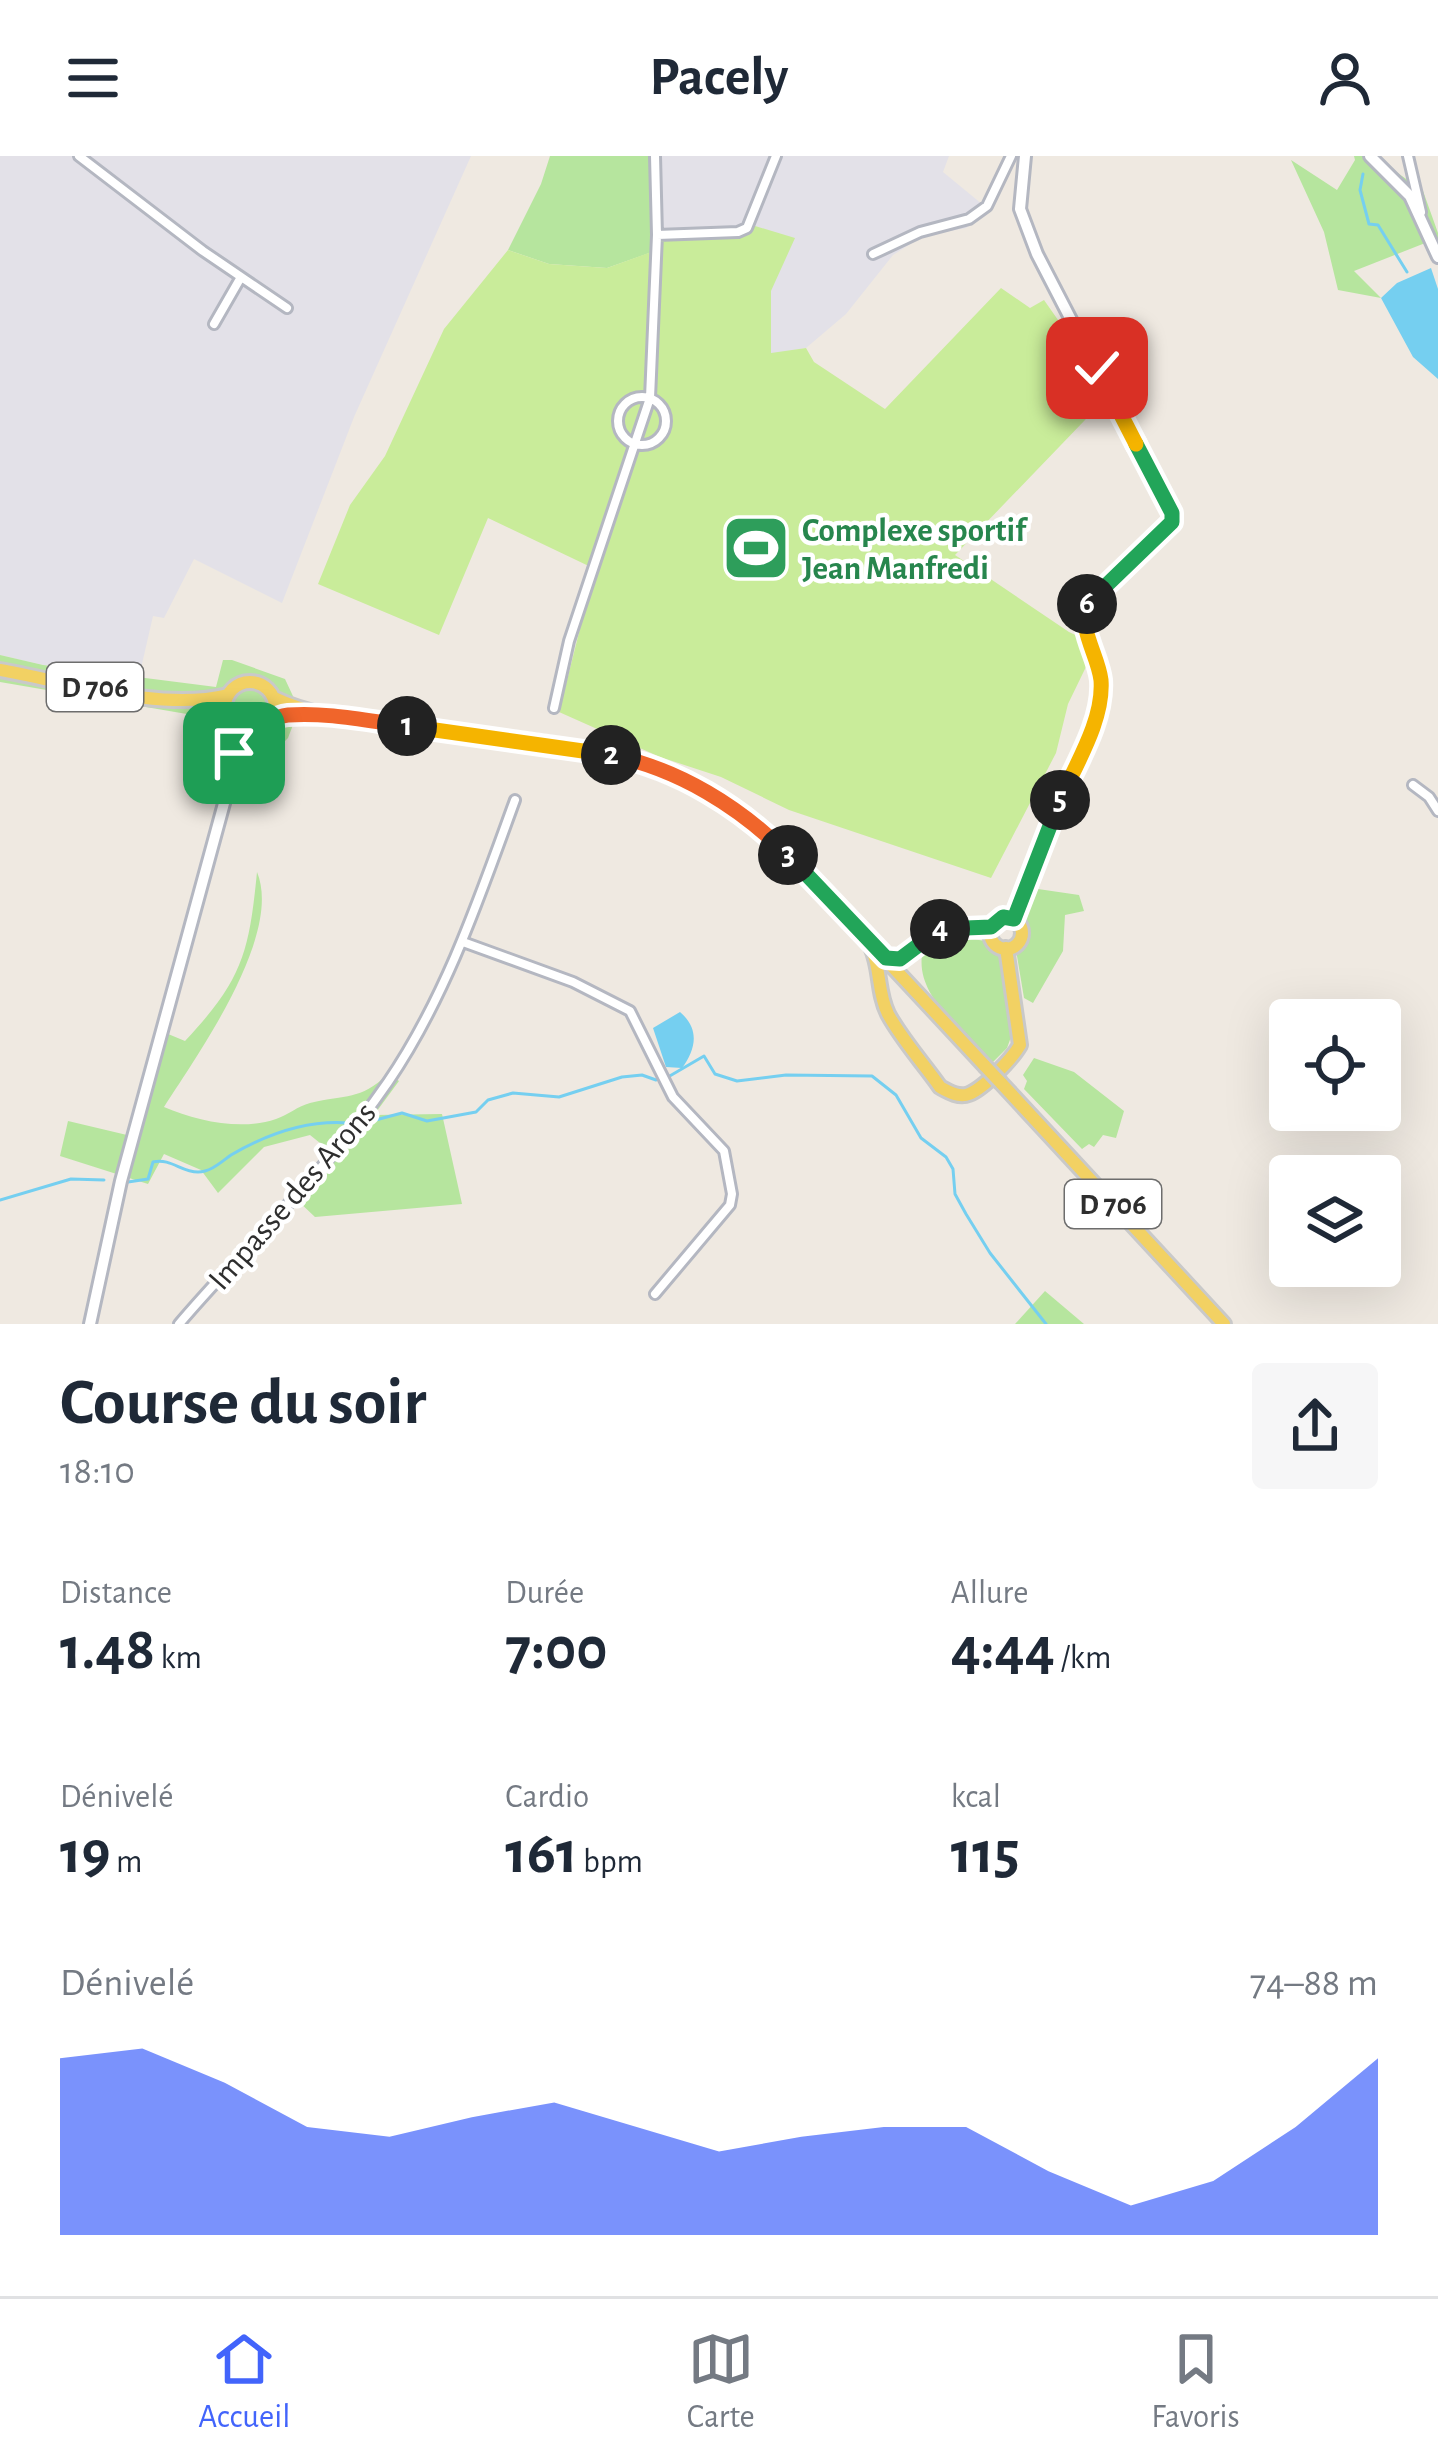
<!DOCTYPE html>
<html lang="fr">
<head>
<meta charset="utf-8">
<style>
	body { margin:0; font-family:"Alegreya Sans",sans-serif; background:#f6f6f7; color:#1f2937; height:100vh; display:flex; flex-direction:column; font-size:45px; white-space:nowrap }
	* { box-sizing:border-box; margin:0 }
	p { font-size:39px; color:#747a83 }
	.icon { flex:none; width:66px; height:66px; fill:none; stroke:currentColor; stroke-width:2; stroke-linecap:round; stroke-linejoin:round }
	.map { position:relative; height:1168px; overflow:hidden }
	.side { display:flex; flex-direction:column; background:#fff; flex:1 }
	.side>* { flex:none }
	.controls { position:absolute; left:1269px; top:843px; display:grid; gap:24px }
	.controls a { display:grid; place-items:center; width:132px; height:132px; border-radius:12px; background:#fff; box-shadow:0 12px 48px #0002; font-size:60px }
	.pin { position:absolute; display:grid; place-items:center; width:102px; height:102px; color:#fff; margin:-51px; border-radius:24px; box-shadow:0 6px 18px #0006 }
	.km { position:absolute; width:60px; height:60px; margin:-30px; border-radius:50%; background:#222; color:#fff; font-size:33px; line-height:60px; text-align:center }
	.round { display:grid; place-items:center; flex:none; width:126px; height:126px; border-radius:12px; background:#f6f6f7 }
	.summary { display:flex; align-items:center; justify-content:space-between; height:204px; padding:0 60px }
	h1 { font-size:66px; font-weight:600; line-height:90px }
	.stats { display:grid; grid-template-columns:repeat(3,1fr); gap:18px; height:204px; padding:12px 60px }
	.stats div { display:grid; align-content:center }
	.stats b { font-size:60px; font-weight:600 }
	.stats small { font-size:33px; font-weight:400 }
	.stats p { font-size:33px }
	.chart { height:336px; padding:24px 60px }
	.chart p { display:flex; justify-content:space-between }
	.chart svg { width:100%; height:216px; margin-top:12px; fill:#4264fb; opacity:.7 }
	header { display:flex; justify-content:space-between; align-items:center; height:156px; padding:0 60px; background:#fff; font-size:54px; font-weight:600 }
	.menu { display:flex; justify-content:space-around; align-items:center; height:168px; border-top:3px solid #e0e1e3; background:#fff; font-size:33px; color:#747a83 }
	.menu a { display:grid; justify-items:center; gap:6px }
	.menu .selected { color:#4264fb }
	.map>svg:first-child { display:block }
	.industrial { fill:#e3e1e8 }
	.green { fill:#b6e59e }
	.pitch { fill:#c9ec9a }
	.water { fill:#75cff0 }
	.lines { fill:none; stroke-linecap:round; stroke-linejoin:round }
	.stream { stroke:#75cff0; stroke-width:3 }
	.street-casing { stroke:#b4b7c1; stroke-width:14 }
	.secondary-casing { stroke:#b4b7c1; stroke-width:16 }
	.primary-casing { stroke:#c9c9c9; stroke-width:18 }
	.street { stroke:#fff; stroke-width:8 }
	.secondary { stroke:#fff; stroke-width:10 }
	.primary { stroke:#f2d163; stroke-width:12 }
	.primary-bridge-casing { stroke:#c9c9c9; stroke-width:18; stroke-linecap:butt }
	.primary-bridge { stroke:#f2d163; stroke-width:12 }
	.split-1-casing { stroke:#fff; stroke-width:24 }
	.split-2-casing { stroke:#fff; stroke-width:24 }
	.split-3-casing { stroke:#fff; stroke-width:24 }
	.split-4-casing { stroke:#fff; stroke-width:24 }
	.split-5-casing { stroke:#fff; stroke-width:24 }
	.split-6-casing { stroke:#fff; stroke-width:24 }
	.split-7-casing { stroke:#fff; stroke-width:24 }
	.split-8-casing { stroke:#fff; stroke-width:24 }
	.split-1 { stroke:#f0652b; stroke-width:15 }
	.split-2 { stroke:#f5b400; stroke-width:15 }
	.split-3 { stroke:#f0652b; stroke-width:15 }
	.split-4 { stroke:#22a559; stroke-width:15 }
	.split-5 { stroke:#22a559; stroke-width:15 }
	.split-6 { stroke:#f5b400; stroke-width:15 }
	.split-7 { stroke:#22a559; stroke-width:15 }
	.split-8 { stroke:#f5b400; stroke-width:15 }
	.labels { text-anchor:middle; stroke-width:9; stroke-linejoin:round; paint-order:stroke }
	.shield { fill:#fff; stroke:#6d6d6d; stroke-width:3 }
	.shield-label { font-size:30px; font-weight:bold; fill:#2e2e2e }
	.leisure-label { font-size:33px; font-weight:bold; fill:#27864d; stroke:#fff; text-anchor:start }
	.street-label { font-size:33px; fill:#2e2e2e; stroke:#fff }
</style>
</head>
<body>
<header><svg class="icon" aria-label="menu" viewBox="0 0 24 24"><path d="M4 6h16M4 12h16M4 18h16"/></svg>Pacely<svg class="icon" aria-label="person" viewBox="0 0 24 24"><circle cx="12" cy="8" r="4"/><path d="M4 21q1-7 8-7t8 7"/></svg></header>
<div class="map">
<svg width="1438" height="1168" viewBox="0 0 1438 1168">
	<rect width="100%" height="100%" fill="#efe9e1"/>
	<!-- industrial -->
	<path class="industrial" d="M 0,0 L 471,0 L 354,261 L 282,447 L 194,403 L 164,462 L 153,460 L 139,521 L 43,509 L 0,499 Z
		M 653,0 L 949,0 L 943,16 L 988,53 L 966,72 L 923,80 L 893,99 L 846,158 L 806,192 L 771,198 L 771,135 L 741,81 L 655,85 Z"/>
	<!-- green -->
	<path class="green" d="M 550,0 L 653,0 L 655,95 L 607,112 L 549,108 L 508,94 L 541,28 Z
		M 1354,0 L 1374,0 L 1423,35 L 1438,77 L 1438,82 L 1354,115 L 1381,142 L 1338,134 L 1324,76 L 1291,4 L 1337,34 L 1355,4 Z
		M 0,499 L 43,509 L 216,531 L 223,504 L 232,504 L 285,523 L 299,553 L 288,582 L 239,632 L 216,626 C 221,603 231,579 210,562 L 0,526 Z
		M 257,716 C 283,779 198,898 164,951 C 197,965 241,975 276,963 C 288,959 298,950 310,947 C 347,938 359,945 388,918 L 399,925 L 374,959 L 442,958 L 462,1048 L 315,1061 L 296,1043 L 335,999 L 310,979 L 264,991 L 218,1037 L 201,1014 L 164,998 L 148,1028 L 60,1000 L 68,965 L 127,979 L 156,873 L 185,885 C 242,824 249,798 257,716 Z
		M 1038,733 L 1079,739 L 1084,755 L 1065,759 L 1063,795 L 1033,847 L 1024,842 L 1016,794 L 1026,779 C 1022,759 1025,749 1038,733 Z
		M 950,780 L 986,785 L 999,800 L 1011,881 L 1007,892 L 993,906 C 965,876 912,839 923,794 Z
		M 1034,902 L 1074,916 L 1124,955 L 1116,982 L 1103,979 L 1094,991 L 1089,988 L 1082,993 L 1024,933 L 1027,925 L 1023,919 Z
		M 1045,1135 L 1084,1168 L 1015,1168 Z"/>
	<!-- pitch -->
	<path class="pitch" d="M 755,70 L 795,82 L 771,135 L 771,197 L 806,192 L 814,206 L 885,253 L 1001,132 L 1030,152 L 1044,144 L 1110,238 L 955,399 L 1069,476 L 1084,483 L 1099,484 L 1068,548 L 1056,597 L 991,722 L 789,654 L 721,621 L 660,601 L 559,556 L 595,413 L 488,362 L 439,479 L 318,428 L 350,349 L 385,300 L 444,173 L 508,94 L 549,108 L 607,112 L 654,95 L 655,85 L 741,81 Z"/>
	<!-- water -->
	<path class="water" d="M 1431,112 L 1438,133 L 1438,223 L 1413,201 L 1381,142 L 1397,127 Z
		M 680,856 C 700,873 696,893 682,912 L 666,911 L 653,872 Z"/>
	<g class="lines">
		<!-- stream -->
		<path class="stream" d="M 1363,18 L 1360,34 L 1369,68 L 1378,69 L 1407,116
			M 668,921 L 704,900 L 715,918 L 737,925 L 786,919 L 872,920 L 896,939 L 921,982 L 946,1001 L 953,1013 L 955,1038 L 966,1058 L 990,1097 L 1046,1168
			M 368,966 L 402,957 L 427,965 L 476,956 L 488,944 L 513,937 L 559,941 L 622,921 L 642,919 L 656,924
			M 128,1026 L 148,1023 L 153,1006 C 171,1002 181,1016 198,1016 C 211,1016 221,1006 231,999 C 267,978 307,964 348,967
			M 0,1044 L 71,1023 L 104,1024"/>
		<defs>
			<path id="street" d="M 79,0 L 203,95 L 287,152
				M 1408,0 L 1421,56
				M 657,79 L 738,76 L 747,72 L 776,0
				M 873,98 L 920,76 L 969,63 L 987,50 L 1011,0
				M 214,168 L 241,121
				M618 265a24 24 0 1 1 48 0a24 24 0 1 1-48 0Z
				M 554,552 L 569,485 L 650,242 L 657,79 L 655,0
				M 1413,629 L 1429,641 L 1438,655
				M 463,786 L 573,826 L 630,855 L 673,941 L 724,995 L 732,1038 L 730,1049 L 655,1138
				M 179,1168 C 248,1087 328,1014 388,926 C 446,841 480,740 515,644"/>
			<path id="secondary" d="M 1370,0 L 1410,40 L 1438,101
				M 233,602 L 235,570
				M 1014,763 L 1094,566 C 1107,514 1087,502 1084,456 C 1102,415 1155,400 1173,361 L 1037,98 L 1020,53 L 1025,0
				M 90,1168 L 121,1025 L 232,618 L 252,576"/>
			<path id="primary" d="M 0,514 C 68,526 161,556 228,539
				M225 551a25 25 0 1 1 50 0a25 25 0 1 1-50 0Z
				M 274,542 C 315,562 363,564 408,570 C 560,590 663,587 784,694 L 985,910
				M990 777a16 16 0 1 1 32 0a16 16 0 1 1-32 0Z
				M 871,791 C 881,812 877,836 888,858 C 902,884 924,908 940,931 C 949,936 959,942 969,938 C 984,932 1012,903 1020,889 L 1006,792
				M 886,801 L 900,803 L 942,772 L 991,771
				M 1001,927 L 1224,1168"/>
		</defs>
		<!-- street casing -->
		<use href="#street" class="street-casing"/>
		<!-- secondary casing -->
		<use href="#secondary" class="secondary-casing"/>
		<!-- primary casing -->
		<use href="#primary" class="primary-casing"/>
		<!-- street -->
		<use href="#street" class="street"/>
		<!-- secondary -->
		<use href="#secondary" class="secondary"/>
		<!-- primary -->
		<use href="#primary" class="primary"/>
		<defs>
			<path id="primary-bridge" d="M 985,910 L 1001,927"/>
		</defs>
		<!-- primary-bridge casing -->
		<use href="#primary-bridge" class="primary-bridge-casing"/>
		<!-- primary-bridge -->
		<use href="#primary-bridge" class="primary-bridge"/>
	</g>
	<g class="lines">
		<defs>
			<path id="split-1" d="M 234,597 L 235,570 C 260,583 265,561 288,559 C 327,556 368,565 407,570"/>
			<path id="split-2" d="M 407,570 L 611,599"/>
			<path id="split-3" d="M 611,599 C 679,613 740,651 788,699"/>
			<path id="split-4" d="M 788,699 L 886,802 L 900,803 L 940,773"/>
			<path id="split-5" d="M 940,773 L 991,771 L 1003,761 L 1014,763 L 1060,644"/>
			<path id="split-6" d="M 1060,644 C 1076,608 1104,564 1101,524 C 1098,499 1078,473 1087,448"/>
			<path id="split-7" d="M 1087,448 L 1172,366 L 1172,357 L 1136,288"/>
			<path id="split-8" d="M 1097,212 L 1136,288"/>
		</defs>
		<!-- split-1 casing -->
		<use href="#split-1" class="split-1-casing"/>
		<!-- split-2 casing -->
		<use href="#split-2" class="split-2-casing"/>
		<!-- split-3 casing -->
		<use href="#split-3" class="split-3-casing"/>
		<!-- split-4 casing -->
		<use href="#split-4" class="split-4-casing"/>
		<!-- split-5 casing -->
		<use href="#split-5" class="split-5-casing"/>
		<!-- split-6 casing -->
		<use href="#split-6" class="split-6-casing"/>
		<!-- split-7 casing -->
		<use href="#split-7" class="split-7-casing"/>
		<!-- split-8 casing -->
		<use href="#split-8" class="split-8-casing"/>
		<!-- split-1 -->
		<use href="#split-1" class="split-1"/>
		<!-- split-2 -->
		<use href="#split-2" class="split-2"/>
		<!-- split-3 -->
		<use href="#split-3" class="split-3"/>
		<!-- split-4 -->
		<use href="#split-4" class="split-4"/>
		<!-- split-5 -->
		<use href="#split-5" class="split-5"/>
		<!-- split-6 -->
		<use href="#split-6" class="split-6"/>
		<!-- split-7 -->
		<use href="#split-7" class="split-7"/>
		<!-- split-8 -->
		<use href="#split-8" class="split-8"/>
	</g>
	<!-- icons -->
	<defs>
		<symbol id="stadium-square" viewBox="-11 -11 22 22"><rect x="-9" y="-9" width="18" height="18" rx="4" fill="#2e9e5b" stroke="#fff"/><path d="M0-5a6.5 5 0 1 0 0 10a6.5 5 0 1 0 0-10ZM-3.5-1.8h7v3.6h-7Z" fill="#fff"/></symbol>
	</defs>
	<g fill-rule="evenodd">
		<use href="#stadium-square" x="718" y="354" width="76" height="76"/>
	</g>
	<g class="labels">
		<!-- shield labels -->
		<g class="shield">
			<rect x="47" y="507" width="96" height="48" rx="9"/>
			<rect x="1065" y="1024" width="96" height="48" rx="9"/>
		</g>
		<g class="shield-label">
			<text x="95" y="541">D 706</text>
			<text x="1113" y="1058">D 706</text>
		</g>
		<!-- leisure labels -->
		<g class="leisure-label">
			<text x="802" y="385">Complexe sportif<tspan x="802" dy="38">Jean Manfredi</tspan></text>
		</g>
		<!-- street labels -->
		<g class="street-label">
			<text transform="translate(291 1039) rotate(-49)" y="12">Impasse des Arons</text>
		</g>
	</g>
</svg>
<div class="controls">
<a><svg class="icon" aria-label="locate" viewBox="0 0 24 24"><circle cx="12" cy="12" r="6"/><path d="M12 2v4M12 18v4M2 12h4M18 12h4"/></svg></a>
<a><svg class="icon" aria-label="layers" viewBox="0 0 24 24"><path d="M12 4l9 5-9 5-9-5zM3 14l9 5 9-5"/></svg></a>
</div>
<div class="pin" style="left:234px;top:597px;background:#1e9e55"><svg class="icon" aria-label="arrive" viewBox="0 0 24 24"><path d="M6 21V4h12l-3 4 3 4H6"/></svg></div>
<div class="pin" style="left:1097px;top:212px;background:#d93025"><svg class="icon" aria-label="check" viewBox="0 0 24 24"><path d="M5 12l5 5 9-10"/></svg></div>
<b class="km" style="left:407px;top:570px">1</b>
<b class="km" style="left:611px;top:599px">2</b>
<b class="km" style="left:788px;top:699px">3</b>
<b class="km" style="left:940px;top:773px">4</b>
<b class="km" style="left:1060px;top:644px">5</b>
<b class="km" style="left:1087px;top:448px">6</b>
</div>
<section class="side">
<div class="summary"><div><h1>Course du soir</h1><p>18:10</p></div><a class="round"><svg class="icon" aria-label="share" viewBox="0 0 24 24"><path d="M12 15V3M7 8l5-5 5 5M5 13v7h14v-7"/></svg></a></div>
<div class="stats">
<div><p>Distance</p><b>1.48<small> km</small></b></div>
<div><p>Durée</p><b>7:00</b></div>
<div><p>Allure</p><b>4:44<small> /km</small></b></div>
</div>
<div class="stats">
<div><p>Dénivelé</p><b>19<small> m</small></b></div>
<div><p>Cardio</p><b>161<small> bpm</small></b></div>
<div><p>kcal</p><b>115</b></div>
</div>
<div class="chart"><p><span>Dénivelé</span>74–88 m</p>
<svg viewBox="0 0 160 44" preserveAspectRatio="none"><path d="M0 44V8L10 6L20 13L30 22L40 24L50 20L60 17L70 22L80 27L90 24L100 22L110 22L120 31L130 38L140 33L150 22L160 8V44z"/></svg>
</div>
</section>
<nav class="menu">
<a class="selected"><svg class="icon" aria-label="home" viewBox="0 0 24 24"><path d="M3 11l9-7 9 7M6 9v11h12V9"/></svg>Accueil</a>
<a><svg class="icon" aria-label="map" viewBox="0 0 24 24"><path d="M3 6l6-2 6 2 6-2v14l-6 2-6-2-6 2zM9 4v14M15 6v14"/></svg>Carte</a>
<a><svg class="icon" aria-label="saved" viewBox="0 0 24 24"><path d="M7 4h10v16l-5-4-5 4z"/></svg>Favoris</a>
</nav>
</body>
</html>
